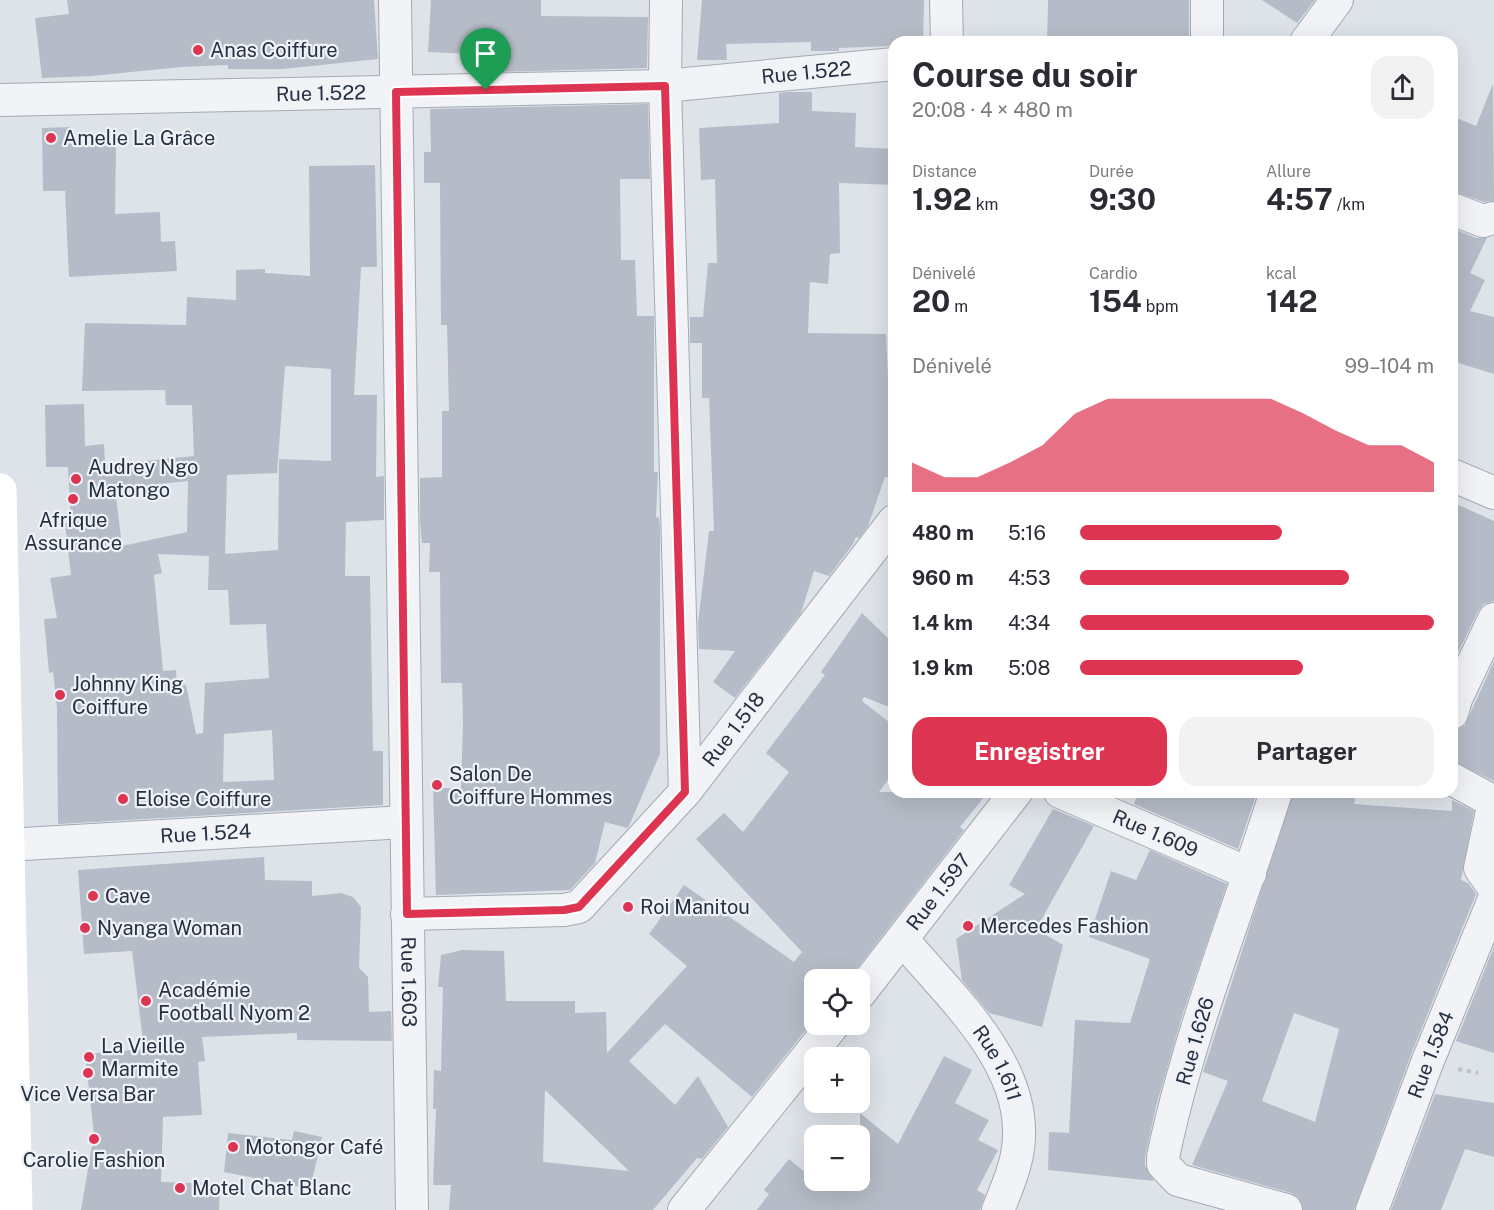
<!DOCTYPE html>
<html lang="fr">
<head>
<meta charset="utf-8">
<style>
	body { margin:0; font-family:"Public Sans",sans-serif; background:#f2f2f3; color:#2b2b33; height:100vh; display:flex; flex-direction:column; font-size:22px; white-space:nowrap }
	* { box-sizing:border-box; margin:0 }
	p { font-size:20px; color:#7c7c81 }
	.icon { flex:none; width:33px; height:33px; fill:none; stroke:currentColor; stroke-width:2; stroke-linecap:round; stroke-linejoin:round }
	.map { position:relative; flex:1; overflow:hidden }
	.panel { position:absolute; left:888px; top:36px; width:570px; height:762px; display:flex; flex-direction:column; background:#fff; border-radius:18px; box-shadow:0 6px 24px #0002 }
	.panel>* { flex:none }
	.controls { position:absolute; left:804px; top:969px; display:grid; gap:12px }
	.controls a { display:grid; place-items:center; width:66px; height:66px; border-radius:12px; background:#fff; box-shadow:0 6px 24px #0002; font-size:30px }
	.pin { position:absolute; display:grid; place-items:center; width:51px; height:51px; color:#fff; margin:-62px -26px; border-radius:50% 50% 50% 0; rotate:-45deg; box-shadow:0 0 6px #0007 }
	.pin .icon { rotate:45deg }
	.round { display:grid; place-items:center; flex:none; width:63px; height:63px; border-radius:18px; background:#f2f2f3 }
	.summary { display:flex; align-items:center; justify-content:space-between; height:102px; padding:0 24px }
	h1 { font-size:33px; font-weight:700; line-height:45px }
	.stats { display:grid; grid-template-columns:repeat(3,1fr); gap:9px; height:102px; padding:6px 24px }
	.stats div { display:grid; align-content:center }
	.stats b { font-size:30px; font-weight:700 }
	.stats small { font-size:16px; font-weight:400 }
	.stats p { font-size:16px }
	.chart { height:168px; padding:12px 24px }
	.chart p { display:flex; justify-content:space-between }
	.chart svg { width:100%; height:108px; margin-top:6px; fill:#dd3551; opacity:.7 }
	.cta { display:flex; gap:12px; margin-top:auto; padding:12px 24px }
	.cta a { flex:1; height:69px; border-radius:18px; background:#dd3551; color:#fff; font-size:24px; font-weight:700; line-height:69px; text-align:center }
	.cta a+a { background:#f2f2f3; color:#2b2b33 }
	ul { padding:0 24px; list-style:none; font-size:20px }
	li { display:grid; grid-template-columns:96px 72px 1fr; align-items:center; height:45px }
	li i { height:15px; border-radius:8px; background:#dd3551 }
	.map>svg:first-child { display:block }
	.building { fill:#b5bcc7; fill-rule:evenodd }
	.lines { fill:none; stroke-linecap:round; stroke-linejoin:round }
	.street-casing { stroke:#a3aab4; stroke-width:34 }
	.path { stroke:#bcc0c8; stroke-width:4; stroke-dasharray:4.5 4.5; stroke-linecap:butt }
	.street { stroke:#f1f3f7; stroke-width:32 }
	.secondary { stroke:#fff; stroke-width:33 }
	.route-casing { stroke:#fff; stroke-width:12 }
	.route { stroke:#dd3551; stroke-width:8 }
	.poi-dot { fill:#dd3551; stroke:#eef2f7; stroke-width:2 }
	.labels { text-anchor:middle; stroke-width:4.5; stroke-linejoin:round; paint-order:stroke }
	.poi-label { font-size:20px; fill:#253042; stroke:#eef2f7; text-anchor:start }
	.street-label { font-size:20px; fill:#253042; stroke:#eef2f7 }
</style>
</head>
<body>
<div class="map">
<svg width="1494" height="1210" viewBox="0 0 1494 1210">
	<rect width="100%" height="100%" fill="#dee3e9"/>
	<!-- building -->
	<path class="building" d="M 67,0 L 374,0 L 378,59 L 283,69 L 228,69 L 228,65 L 181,67 L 92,76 L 42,78 L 35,18 L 69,14 Z
		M 431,0 L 541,0 L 541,16 L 648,17 L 647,68 L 494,72 L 494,55 L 428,52 Z
		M 702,0 L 924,0 L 923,42 L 894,42 L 894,46 L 839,48 L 839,51 L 811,51 L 811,42 L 726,44 L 727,60 L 697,60 Z
		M 1048,0 L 1189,0 L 1189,42 L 1047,42 Z
		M 1262,0 L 1315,0 L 1297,23 Z
		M 1493,84 L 1494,201 L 1484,202 L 1452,191 L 1452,116 L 1476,126 Z
		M 788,92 L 812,92 L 812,111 L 856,113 L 855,147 L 894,149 L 894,185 L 839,183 L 840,253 L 830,254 L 828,284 L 810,282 L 808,333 L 886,334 L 890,419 L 894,420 L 894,478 L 885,477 L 868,526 L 859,538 L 856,537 L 853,544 L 829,576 L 814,571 L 801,613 L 735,698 L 713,682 L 735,651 L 699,649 L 698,623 L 709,531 L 714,531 L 709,398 L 702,398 L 702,343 L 690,343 L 690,317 L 703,317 L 708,263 L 717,263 L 715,179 L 701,180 L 699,128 L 779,123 L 779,93 Z
		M 648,104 L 650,179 L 620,179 L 621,260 L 635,260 L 637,316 L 654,316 L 654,472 L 658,472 L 656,517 L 659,518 L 660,528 L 660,754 L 629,826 L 627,828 L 605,822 L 595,863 L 570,890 L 436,895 L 433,788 L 461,788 L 463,722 L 462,683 L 441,683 L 440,572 L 429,572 L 430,543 L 422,543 L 420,521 L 420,478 L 442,477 L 442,411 L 449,411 L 447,325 L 441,325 L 440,183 L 424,183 L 424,152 L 431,152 L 430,109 Z
		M 70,127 L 70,144 L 116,145 L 115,214 L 160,212 L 161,242 L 175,241 L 177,271 L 69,277 L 65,191 L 43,191 L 42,128 Z
		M 375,165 L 377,267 L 361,267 L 354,395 L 377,395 L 376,477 L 384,476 L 384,520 L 346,522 L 345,576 L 370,576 L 373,751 L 383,751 L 383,805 L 58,824 L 57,708 L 53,672 L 49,673 L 44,619 L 57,618 L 50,578 L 71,575 L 65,523 L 71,522 L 68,467 L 46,467 L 45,405 L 84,404 L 85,446 L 104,444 L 105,465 L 194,456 L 192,405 L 166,405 L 165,390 L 82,391 L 85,323 L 186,325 L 187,297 L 236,300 L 236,270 L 265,269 L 265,273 L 310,276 L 309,166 ZM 285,366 L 331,369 L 331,461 L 279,459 L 278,550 L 225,554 L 227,475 L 277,473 ZM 188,481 L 187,532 L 122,546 L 115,489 ZM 158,554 L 209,556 L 208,590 L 228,590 L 230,625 L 266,624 L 269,678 L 205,683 L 203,733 L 196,734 L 186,685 L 177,686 L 176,670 L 163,671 L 154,575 L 162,573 ZM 272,730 L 274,780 L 223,782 L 224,734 Z
		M 1452,228 L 1476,238 L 1487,238 L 1470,273 L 1485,280 L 1470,311 L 1494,317 L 1494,374 L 1452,361 Z
		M 1452,502 L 1494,521 L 1494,601 L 1484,604 L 1478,611 L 1452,665 Z
		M 862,613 L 894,644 L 894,709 L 864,697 L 862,701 L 894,726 L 894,772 L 879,792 L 988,792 L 960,827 L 964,830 L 848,980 L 814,980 L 814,1020 L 752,1097 L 665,1024 L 629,1061 L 675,1105 L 698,1076 L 728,1127 L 702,1159 L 697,1158 L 653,1210 L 449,1210 L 451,1185 L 433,1185 L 436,1109 L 433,1109 L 434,1070 L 441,1071 L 443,987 L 438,987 L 441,955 L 462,950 L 504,951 L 506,1001 L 575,1001 L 575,1013 L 606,1012 L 607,1053 L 687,966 L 649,934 L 684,885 L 794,962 L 802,952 L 696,839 L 724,813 L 743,832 L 789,772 L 766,753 L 825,675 L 821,672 ZM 545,1090 L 629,1171 L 543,1162 Z
		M 1494,661 L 1494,781 L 1452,761 L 1452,730 L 1465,725 Z
		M 1138,792 L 1257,792 L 1238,849 L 1134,804 Z
		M 1293,792 L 1357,792 L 1354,804 L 1452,811 L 1452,800 L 1474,811 L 1461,880 L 1468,883 L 1476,894 L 1410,1057 L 1354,1210 L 1303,1210 L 1299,1198 L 1291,1193 L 1192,1165 L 1228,1081 L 1203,1072 ZM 1294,1013 L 1339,1029 L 1315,1122 L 1262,1101 Z
		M 1053,809 L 1094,826 L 1036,929 L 1063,945 L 1042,1027 L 989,1013 L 962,980 L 956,939 L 1025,894 L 1009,885 Z
		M 1150,850 L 1227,884 L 1183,1013 L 1156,1106 L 1145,1157 L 1145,1165 L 1154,1181 L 1048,1170 L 1049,1132 L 1069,1133 L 1075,1020 L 1130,1023 L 1150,959 L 1089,937 L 1111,871 L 1136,880 Z
		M 264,857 L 265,880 L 312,881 L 312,896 L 341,893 L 353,897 L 361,907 L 359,968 L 368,977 L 369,1012 L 391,1011 L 392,1041 L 297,1040 L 297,1033 L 202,1037 L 205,1061 L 198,1062 L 202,1115 L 163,1117 L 161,1182 L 220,1184 L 219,1210 L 81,1210 L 94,1134 L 85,1054 L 144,1049 L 132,951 L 84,954 L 78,870 Z
		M 1494,947 L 1494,1053 L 1456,1041 Z
		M 944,1056 L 972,1070 L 955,1103 L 989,1120 L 978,1140 L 998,1150 L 977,1190 L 985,1195 L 980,1210 L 757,1210 L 769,1194 L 764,1190 L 789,1159 L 814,1180 L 860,1180 L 860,1113 L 898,1144 Z
		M 1435,1094 L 1494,1103 L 1494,1157 L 1465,1149 L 1441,1210 L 1391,1210 Z
		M 294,1131 L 322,1137 L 310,1189 L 224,1172 L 228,1133 L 292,1140 Z"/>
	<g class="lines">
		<defs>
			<g id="street">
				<path id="s1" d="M 395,0 L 412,1210"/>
				<path d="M 666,0 L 665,86 L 685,792"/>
				<path d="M 946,0 L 947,42"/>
				<path d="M 1207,42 L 1207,0"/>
				<path d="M 1306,42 L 1337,0"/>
				<path id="s2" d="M 0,100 L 665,86 L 894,64"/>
				<path d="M 1452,209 L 1483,221 L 1494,218"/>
				<path d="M 1452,475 L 1494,493"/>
				<path d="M 1452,713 L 1456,699 L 1494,619"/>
				<path d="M 1452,779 L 1494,802 L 1480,868 L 1494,888"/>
				<path id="s3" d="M 1060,792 L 1250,874"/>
				<path d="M 1276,792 C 1238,913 1189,1032 1163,1157 L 1163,1164 L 1178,1180 L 1286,1210"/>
				<path id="s4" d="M 6,845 L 405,822"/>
				<path id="s5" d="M 407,914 L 564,910 L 579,907 L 685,792 L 894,521"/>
				<path id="s6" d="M 903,940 C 948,994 1019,1057 1019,1131 C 1020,1159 1008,1185 998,1210"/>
				<path id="s7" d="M 860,993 L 1016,792"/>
				<path d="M 684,1210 L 834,1024"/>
				<path id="s8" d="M 1372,1210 L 1427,1063 L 1494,899"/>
			</g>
		</defs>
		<!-- street casing -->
		<use href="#street" class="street-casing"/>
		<!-- path -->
		<path class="path" d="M 1458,1069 L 1478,1073"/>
		<!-- street -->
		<use href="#street" class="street"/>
		<!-- secondary -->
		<path class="secondary" d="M 0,490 L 16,1210"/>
	</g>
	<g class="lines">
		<defs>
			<path id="route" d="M 665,86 L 685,792 L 579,907 L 564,910 L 407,914 L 396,92 Z"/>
		</defs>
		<!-- route casing -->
		<use href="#route" class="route-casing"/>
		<!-- route -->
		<use href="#route" class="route"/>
	</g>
	<!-- markers -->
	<g class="poi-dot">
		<circle cx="198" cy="50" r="6"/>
		<circle cx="51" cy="138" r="6"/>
		<circle cx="76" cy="479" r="6"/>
		<circle cx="73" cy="499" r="6"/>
		<circle cx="60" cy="695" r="6"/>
		<circle cx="437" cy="785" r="6"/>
		<circle cx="123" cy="799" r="6"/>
		<circle cx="93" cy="896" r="6"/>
		<circle cx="628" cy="907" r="6"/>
		<circle cx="968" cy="926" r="6"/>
		<circle cx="85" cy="928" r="6"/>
		<circle cx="146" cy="1001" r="6"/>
		<circle cx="89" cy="1057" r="6"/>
		<circle cx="88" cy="1073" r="6"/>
		<circle cx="94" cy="1139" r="6"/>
		<circle cx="233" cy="1147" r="6"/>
		<circle cx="180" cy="1188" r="6"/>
	</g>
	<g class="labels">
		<!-- poi labels -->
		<g class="poi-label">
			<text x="210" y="57">Anas Coiffure</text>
			<text x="63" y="145">Amelie La Grâce</text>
			<text x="88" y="474">Audrey Ngo<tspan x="88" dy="23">Matongo</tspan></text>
			<text x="73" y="527" text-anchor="middle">Afrique<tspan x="73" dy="23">Assurance</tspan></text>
			<text x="72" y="691">Johnny King<tspan x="72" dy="23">Coiffure</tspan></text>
			<text x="449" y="781">Salon De<tspan x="449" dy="23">Coiffure Hommes</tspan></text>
			<text x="135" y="806">Eloise Coiffure</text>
			<text x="105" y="903">Cave</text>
			<text x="640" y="914">Roi Manitou</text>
			<text x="980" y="933">Mercedes Fashion</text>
			<text x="97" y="935">Nyanga Woman</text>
			<text x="158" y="997">Académie<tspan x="158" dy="23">Football Nyom 2</tspan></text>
			<text x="101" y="1053">La Vieille<tspan x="101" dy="23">Marmite</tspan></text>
			<text x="88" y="1101" text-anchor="middle">Vice Versa Bar</text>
			<text x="245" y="1154">Motongor Café</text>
			<text x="94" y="1167" text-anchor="middle">Carolie Fashion</text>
			<text x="192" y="1195">Motel Chat Blanc</text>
		</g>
		<!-- street labels -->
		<g class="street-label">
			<text dy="7" stroke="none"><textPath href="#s2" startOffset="807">Rue 1.522</textPath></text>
			<text dy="7" stroke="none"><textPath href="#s2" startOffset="321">Rue 1.522</textPath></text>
			<text dy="7" stroke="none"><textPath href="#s5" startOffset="408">Rue 1.518</textPath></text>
			<text dy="7" stroke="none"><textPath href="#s3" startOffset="104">Rue 1.609</textPath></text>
			<text dy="7" stroke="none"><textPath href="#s4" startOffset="200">Rue 1.524</textPath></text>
			<text dy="7" stroke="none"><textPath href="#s7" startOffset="128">Rue 1.597</textPath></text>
			<text dy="7" stroke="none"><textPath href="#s1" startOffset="982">Rue 1.603</textPath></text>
			<text transform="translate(1195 1041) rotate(-74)" y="7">Rue 1.626</text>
			<text dy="7" stroke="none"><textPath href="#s8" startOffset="166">Rue 1.584</textPath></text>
			<text dy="7" stroke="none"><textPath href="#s6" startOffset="156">Rue 1.611</textPath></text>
		</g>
	</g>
</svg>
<div class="controls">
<a><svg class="icon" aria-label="locate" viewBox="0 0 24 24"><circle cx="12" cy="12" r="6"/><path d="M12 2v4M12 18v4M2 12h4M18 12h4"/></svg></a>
<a>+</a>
<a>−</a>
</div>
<div class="pin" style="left:486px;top:90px;background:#1e9e55"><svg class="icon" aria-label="arrive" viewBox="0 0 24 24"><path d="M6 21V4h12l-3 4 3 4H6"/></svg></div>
<section class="panel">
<div class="summary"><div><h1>Course du soir</h1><p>20:08 · 4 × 480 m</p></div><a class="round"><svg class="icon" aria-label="share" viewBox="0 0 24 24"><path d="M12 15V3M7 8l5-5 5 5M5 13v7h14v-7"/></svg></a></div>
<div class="stats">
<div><p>Distance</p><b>1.92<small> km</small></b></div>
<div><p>Durée</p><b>9:30</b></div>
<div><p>Allure</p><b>4:57<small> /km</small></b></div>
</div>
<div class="stats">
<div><p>Dénivelé</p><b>20<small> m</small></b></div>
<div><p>Cardio</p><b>154<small> bpm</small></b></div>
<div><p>kcal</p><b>142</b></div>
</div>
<div class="chart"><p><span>Dénivelé</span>99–104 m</p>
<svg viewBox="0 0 160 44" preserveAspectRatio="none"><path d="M0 44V32L10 38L20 38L30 32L40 25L50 12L60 6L70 6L80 6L90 6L100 6L110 6L120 12L130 19L140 25L150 25L160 32V44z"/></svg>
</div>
<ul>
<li><b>480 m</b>5:16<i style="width:57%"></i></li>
<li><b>960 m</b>4:53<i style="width:76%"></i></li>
<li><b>1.4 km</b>4:34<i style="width:100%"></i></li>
<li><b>1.9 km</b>5:08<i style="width:63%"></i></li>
</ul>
<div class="cta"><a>Enregistrer</a><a>Partager</a></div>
</section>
</div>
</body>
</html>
